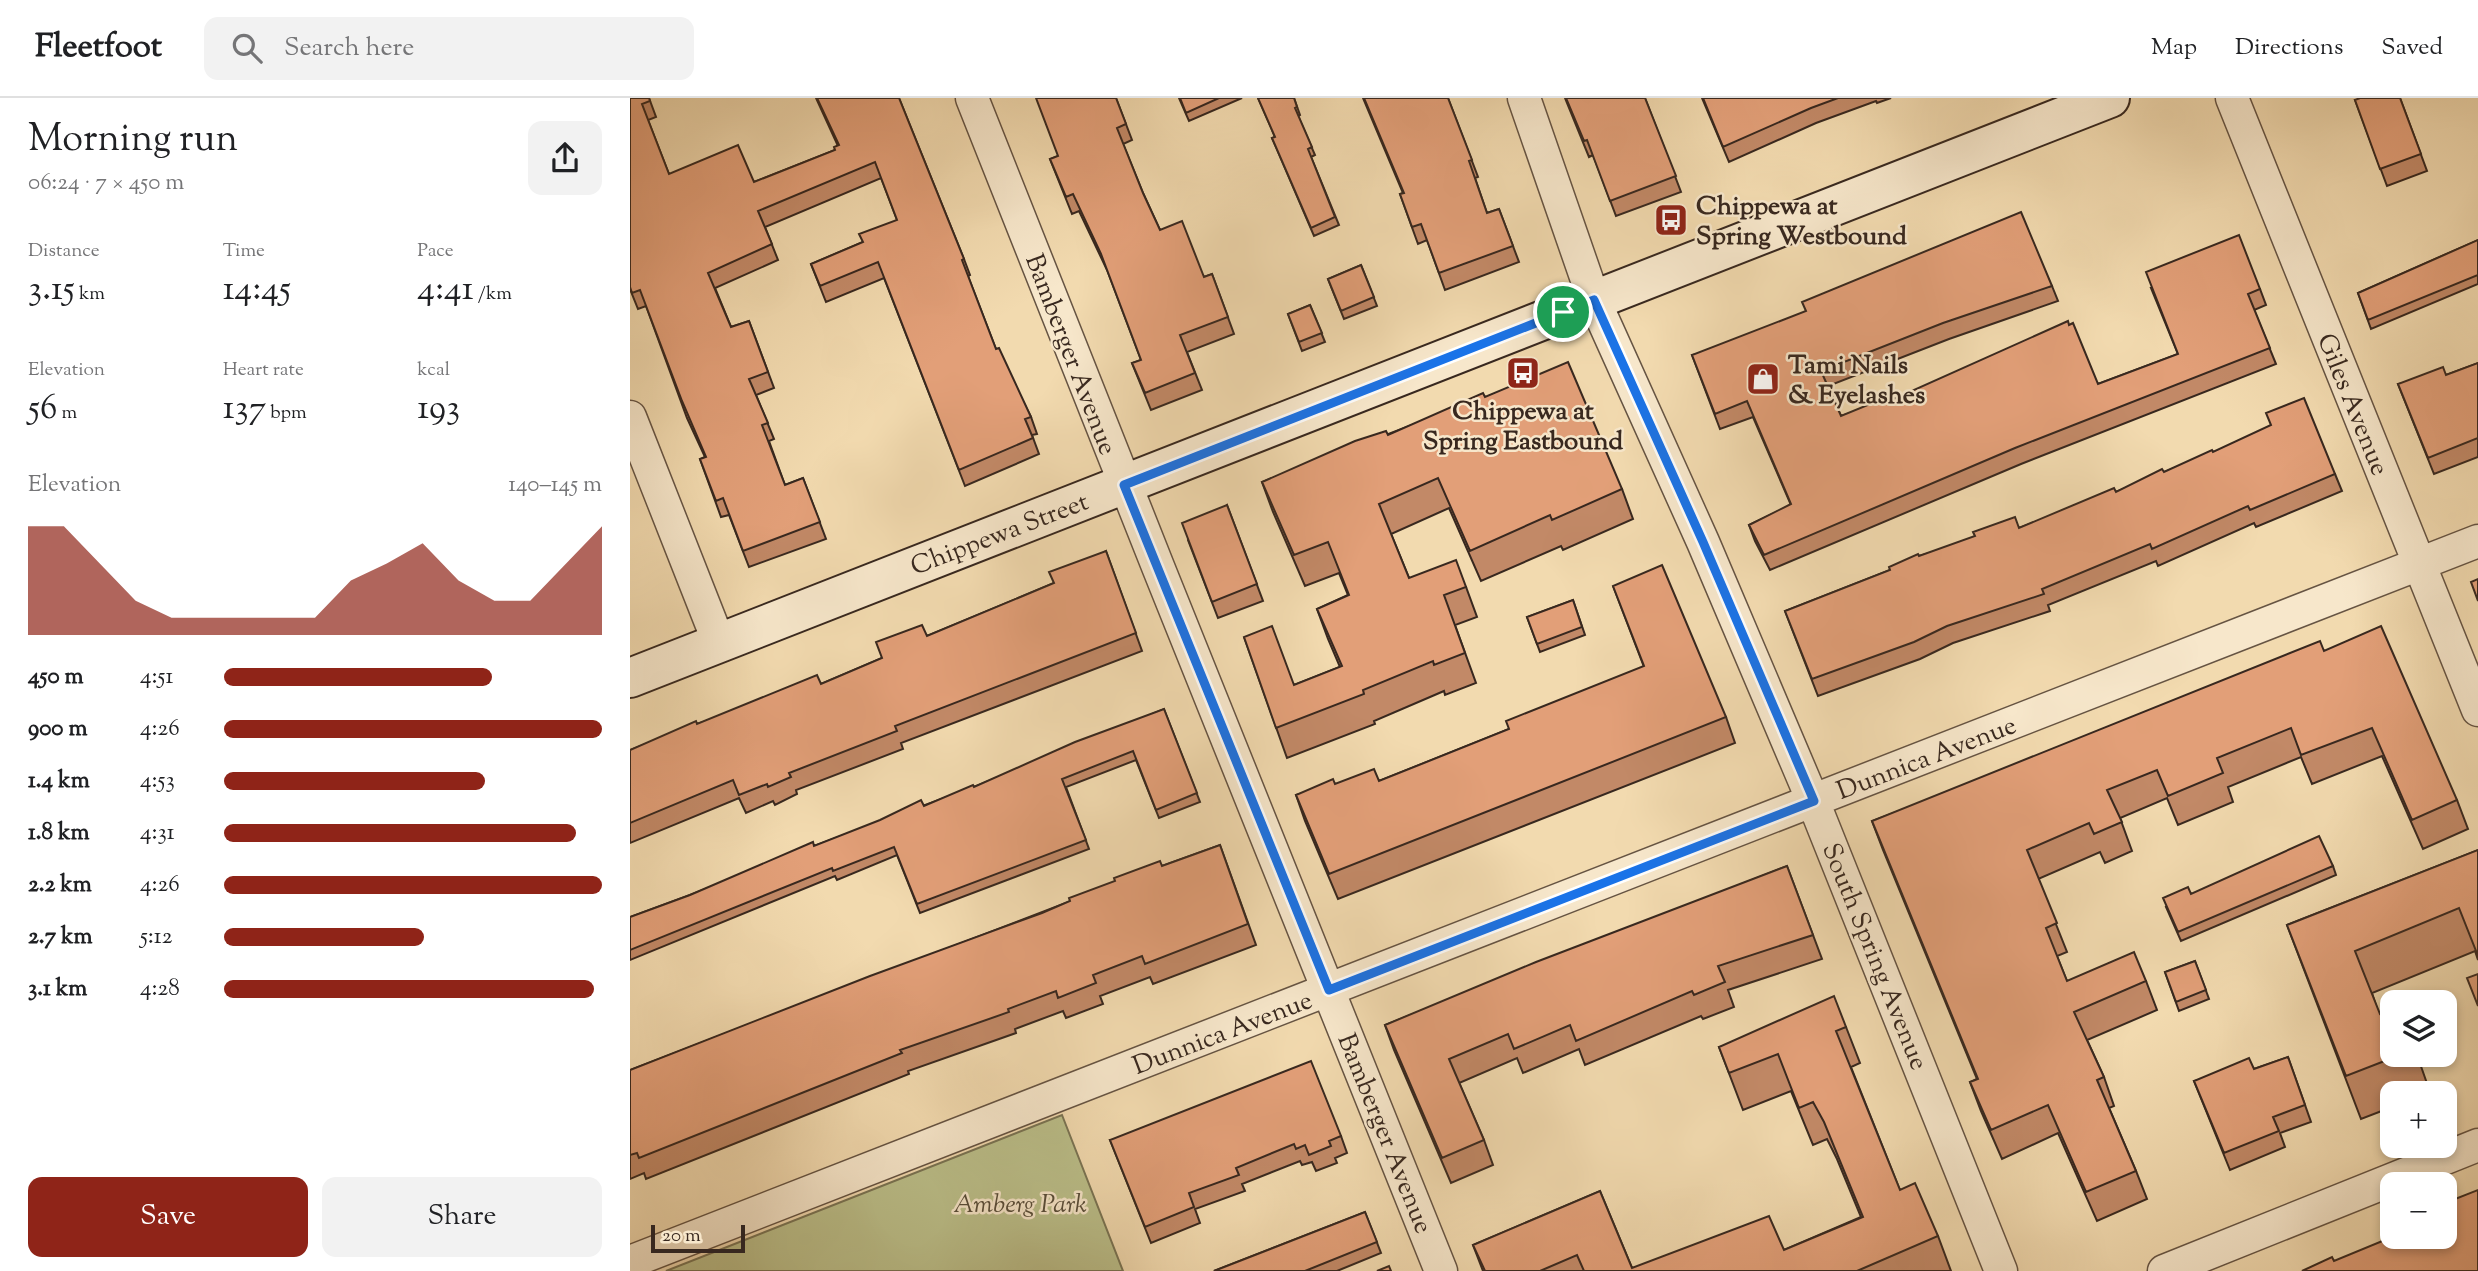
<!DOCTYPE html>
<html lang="en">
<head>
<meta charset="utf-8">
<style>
	body { margin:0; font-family:"Sorts Mill Goudy",serif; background:#f2f2f2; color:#202124; height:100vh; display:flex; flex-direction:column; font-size:26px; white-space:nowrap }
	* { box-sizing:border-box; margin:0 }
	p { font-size:23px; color:#757577 }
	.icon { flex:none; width:38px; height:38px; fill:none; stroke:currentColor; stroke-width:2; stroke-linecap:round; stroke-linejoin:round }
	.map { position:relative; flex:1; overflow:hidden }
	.sheet { display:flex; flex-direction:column; background:#fff; width:630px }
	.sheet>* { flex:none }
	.tools { position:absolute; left:1750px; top:892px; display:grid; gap:14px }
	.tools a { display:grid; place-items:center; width:77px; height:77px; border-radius:14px; background:#fff; box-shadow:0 4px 10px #0003; font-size:35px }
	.scale { position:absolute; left:21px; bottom:18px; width:94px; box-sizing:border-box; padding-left:7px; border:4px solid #38281f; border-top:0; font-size:19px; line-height:24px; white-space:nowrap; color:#38281f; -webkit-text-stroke:5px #f7e7cb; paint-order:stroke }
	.pin { position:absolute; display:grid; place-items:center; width:60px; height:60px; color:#fff; margin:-30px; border:4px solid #fff; border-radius:50%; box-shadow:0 2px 7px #0007 }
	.round { display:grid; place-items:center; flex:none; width:74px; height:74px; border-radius:14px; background:#f2f2f2 }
	.summary { display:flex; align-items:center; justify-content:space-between; height:119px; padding:0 28px }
	h1 { font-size:38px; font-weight:600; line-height:52px }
	.stats { display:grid; grid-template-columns:repeat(3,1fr); gap:10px; height:119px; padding:7px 28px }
	.stats div { display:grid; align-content:center }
	.stats b { font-size:35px; font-weight:600 }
	.stats small { font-size:19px; font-weight:400 }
	.stats p { font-size:19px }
	.chart { height:196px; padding:14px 28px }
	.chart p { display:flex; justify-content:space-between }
	.chart svg { width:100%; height:126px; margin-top:7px; fill:#8f2418; opacity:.7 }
	.primary-button { display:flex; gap:14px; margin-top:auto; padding:14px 28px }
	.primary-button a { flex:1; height:80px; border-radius:14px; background:#8f2418; color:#fff; font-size:28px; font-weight:600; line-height:80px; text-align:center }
	.primary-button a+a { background:#f2f2f2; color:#202124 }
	ul { padding:0 28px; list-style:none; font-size:23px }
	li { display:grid; grid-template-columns:112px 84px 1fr; align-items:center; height:52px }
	li i { height:18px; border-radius:9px; background:#8f2418 }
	header { display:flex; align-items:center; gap:42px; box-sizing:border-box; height:98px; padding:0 35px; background:#fff; border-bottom:2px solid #e0e0e0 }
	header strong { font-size:33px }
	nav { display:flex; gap:38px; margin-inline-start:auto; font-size:24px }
	.search { width:490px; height:63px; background:#f2f2f2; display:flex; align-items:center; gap:18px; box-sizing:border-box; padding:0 24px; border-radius:14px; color:#757577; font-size:26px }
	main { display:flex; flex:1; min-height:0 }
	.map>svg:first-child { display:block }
	.green { fill:#bbbf8a; stroke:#7a7454; stroke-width:2 }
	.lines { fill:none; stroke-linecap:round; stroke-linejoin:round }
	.minor-casing { stroke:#665443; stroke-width:35 }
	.secondary-casing { stroke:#38281f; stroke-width:42 }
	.minor { stroke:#f7e7cb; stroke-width:32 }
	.secondary { stroke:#f7e7cb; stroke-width:38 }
	.wall { fill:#c28967; stroke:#38281f; stroke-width:2 }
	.building { fill:#e29f78; stroke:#38281f; stroke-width:2 }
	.route-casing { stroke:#fff; stroke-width:14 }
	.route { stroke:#1a73e8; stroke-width:9 }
	.labels { text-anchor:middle; stroke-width:5; stroke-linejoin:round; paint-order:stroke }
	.poi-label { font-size:26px; font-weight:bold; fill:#38281f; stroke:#f7e7cb; text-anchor:start }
	.street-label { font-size:26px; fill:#38281f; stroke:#f7e7cb }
	.park-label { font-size:26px; font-style:italic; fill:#594e3a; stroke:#f7e7cb }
</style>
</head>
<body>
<header>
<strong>Fleetfoot</strong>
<div class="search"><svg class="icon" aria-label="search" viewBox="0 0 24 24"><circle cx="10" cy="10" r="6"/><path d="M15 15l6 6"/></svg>Search here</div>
<nav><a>Map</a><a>Directions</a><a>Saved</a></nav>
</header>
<main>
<section class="sheet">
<div class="summary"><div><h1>Morning run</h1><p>06:24 · 7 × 450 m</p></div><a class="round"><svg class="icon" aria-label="share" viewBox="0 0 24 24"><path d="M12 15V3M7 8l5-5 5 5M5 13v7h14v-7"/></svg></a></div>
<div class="stats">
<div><p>Distance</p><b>3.15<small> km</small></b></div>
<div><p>Time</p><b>14:45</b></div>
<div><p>Pace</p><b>4:41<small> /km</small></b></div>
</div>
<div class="stats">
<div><p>Elevation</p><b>56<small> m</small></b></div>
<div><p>Heart rate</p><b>137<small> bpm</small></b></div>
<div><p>kcal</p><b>193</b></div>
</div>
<div class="chart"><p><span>Elevation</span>140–145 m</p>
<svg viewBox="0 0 160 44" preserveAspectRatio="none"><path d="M0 44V6L10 6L20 19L30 32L40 38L50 38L60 38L70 38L80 38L90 25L100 19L110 12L120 25L130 32L140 32L150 19L160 6V44z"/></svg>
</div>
<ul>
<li><b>450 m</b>4:51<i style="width:71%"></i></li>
<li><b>900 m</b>4:26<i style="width:100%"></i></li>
<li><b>1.4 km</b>4:53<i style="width:69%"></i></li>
<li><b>1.8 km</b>4:31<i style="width:93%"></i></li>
<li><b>2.2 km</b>4:26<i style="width:100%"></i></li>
<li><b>2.7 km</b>5:12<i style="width:53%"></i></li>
<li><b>3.1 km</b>4:28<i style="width:98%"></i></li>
</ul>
<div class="primary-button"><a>Save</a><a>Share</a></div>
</section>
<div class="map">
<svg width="1848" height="1173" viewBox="0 0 1848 1173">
	<rect width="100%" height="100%" fill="#f2daaf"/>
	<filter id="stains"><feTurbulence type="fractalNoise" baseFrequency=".00286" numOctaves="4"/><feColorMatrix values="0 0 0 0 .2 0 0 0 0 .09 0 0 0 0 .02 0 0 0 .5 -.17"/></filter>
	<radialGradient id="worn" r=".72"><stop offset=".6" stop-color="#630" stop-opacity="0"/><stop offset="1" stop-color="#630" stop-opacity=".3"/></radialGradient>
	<!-- green -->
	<path class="green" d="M 432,1017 L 493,1173 L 36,1173 Z"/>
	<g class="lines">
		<defs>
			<path id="minor" d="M 342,0 C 496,392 654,782 811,1173
				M 894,0 L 964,202 L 1073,444 L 1183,703 L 1371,1173
				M 1602,0 L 1848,612
				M 0,319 L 89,545
				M 0,1164 L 1848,443
				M 1534,1173 L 1848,1047"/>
			<path id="secondary" d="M 0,580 L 1480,0"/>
		</defs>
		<!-- minor casing -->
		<use href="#minor" class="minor-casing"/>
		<!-- secondary casing -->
		<use href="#secondary" class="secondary-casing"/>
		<!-- minor -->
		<use href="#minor" class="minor"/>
		<!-- secondary -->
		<use href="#secondary" class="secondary"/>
	</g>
	<!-- wall -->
	<path class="wall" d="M 0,0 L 19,0 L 26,19 L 18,22 L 39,76 L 124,84 L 205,52 L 208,48 L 186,0 L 269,0 L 334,161 L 340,177 L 338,178 L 366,251 L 401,319 L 407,336 L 402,337 L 409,356 L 335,388 L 254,180 L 196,204 L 181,166 L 233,144 L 267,122 L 251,80 L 135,129 L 148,162 L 85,190 L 101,229 L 119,223 L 144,290 L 126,297 L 144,341 L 139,343 L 155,387 L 173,380 L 196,441 L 119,469 L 99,417 L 91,419 L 70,361 L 75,359 L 57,320 L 16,208 L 8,211 L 0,191 Z
		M 486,0 L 502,42 L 493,46 L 513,95 L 530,132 L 574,179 L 582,176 L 604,236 L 557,254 L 572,292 L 521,312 L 502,265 L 511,262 L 477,172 L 449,113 L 442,116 L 420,61 L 428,58 Z
		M 549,0 L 612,0 L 559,23 Z
		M 628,0 L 664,0 L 670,17 L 668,18 L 685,57 L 681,59 L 709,127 L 684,138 L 646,49 L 642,40 L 645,39 Z
		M 733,0 L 818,0 L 848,79 L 845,80 L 857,115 L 869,111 L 889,164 L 815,192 L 797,142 L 788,146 L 770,96 L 773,95 Z
		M 935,0 L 1015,0 L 1051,94 L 986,118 L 963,57 L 959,59 Z
		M 1072,0 L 1261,0 L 1247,5 L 1246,3 L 1186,25 L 1099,64 Z
		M 1770,0 L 1797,73 L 1757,88 L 1725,2 Z
		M 1848,142 L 1848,186 L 1741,231 L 1728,195 Z
		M 731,167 L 747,208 L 714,221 L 698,181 Z
		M 1422,188 L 1428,203 L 1319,241 L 1198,288 L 1211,318 L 1264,301 L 1468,286 L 1548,256 L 1521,190 L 1630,191 L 1636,207 L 1624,212 L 1646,266 L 1391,366 L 1140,472 L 1125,443 L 1119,427 L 1161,407 L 1123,319 L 1090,331 L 1062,257 Z
		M 680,207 L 695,244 L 672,253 L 658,216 Z
		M 1848,265 L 1848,359 L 1804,376 L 1768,286 L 1816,277 Z
		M 855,299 L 992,391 L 1003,421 L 933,452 L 931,448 L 851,483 L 819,410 L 761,436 L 779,480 L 836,489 L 847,519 L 825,527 L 846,585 L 815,597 L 814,593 L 744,623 L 745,626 L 657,660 L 614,539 L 664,587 L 710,569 L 698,541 L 687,511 L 718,497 L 709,475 L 675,488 L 643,414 L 632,384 Z
		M 1583,354 L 1705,376 L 1712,393 L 1626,429 L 1624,425 L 1528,468 L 1526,463 L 1418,507 L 1420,513 L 1323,545 L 1290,561 L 1188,598 L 1155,513 L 1260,472 L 1289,458 L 1389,430 L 1486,394 Z
		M 597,407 L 633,503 L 588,520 L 558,442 Z
		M 476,453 L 512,553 L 271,645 L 273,651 L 166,692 L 167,696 L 145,707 L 143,703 L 116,715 L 109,700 L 0,745 L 0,652 L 67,626 L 191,586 L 252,560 L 297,538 L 424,485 Z
		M 983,488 L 1096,619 L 1105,645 L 708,801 L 675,723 L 666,697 L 705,686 L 749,683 L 879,631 L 1014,569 Z
		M 943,502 L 955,537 L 910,554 L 897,519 Z
		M 1694,553 L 1827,702 L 1838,731 L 1793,751 L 1752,658 L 1682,686 L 1671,659 L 1598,689 L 1603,704 L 1548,727 L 1537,700 L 1490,720 L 1502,753 L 1475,765 L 1470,754 L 1408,781 L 1437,854 L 1427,858 L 1437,883 L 1516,883 L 1527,912 L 1457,942 L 1474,979 L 1484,1008 L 1479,1010 L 1506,1073 L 1517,1101 L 1467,1123 L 1428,1035 L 1372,1061 L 1351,1013 L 1340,984 L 1347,981 L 1253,752 L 1242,723 Z
		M 534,611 L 570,704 L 529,720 L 506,662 L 436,689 L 459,751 L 290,815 L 267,757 L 207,782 L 205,778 L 0,862 L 0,819 L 60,797 L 184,748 L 344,689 Z
		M 590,747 L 626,847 L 523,886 L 520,879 L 470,898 L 473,906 L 436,920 L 433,913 L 385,931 L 386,935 L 278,973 L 279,976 L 16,1081 L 14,1075 L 0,1081 L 0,972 L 532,768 Z
		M 1848,752 L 1848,862 L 1845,853 L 1742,895 L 1762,957 L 1787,957 L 1800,994 L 1796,996 L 1762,996 L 1762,1009 L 1731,1021 L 1657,827 Z
		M 1157,768 L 1192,861 L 1098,892 L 1104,909 L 1073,921 L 1071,918 L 955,967 L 949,951 L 893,975 L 887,960 L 829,985 L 854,1042 L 863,1067 L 821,1085 L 764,952 L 755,927 Z
		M 1703,768 L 1706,777 L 1551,843 L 1536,809 Z
		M 1565,863 L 1579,901 L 1549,913 L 1535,874 Z
		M 1216,929 L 1230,965 L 1221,969 L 1270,1092 L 1308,1138 L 1321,1173 L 853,1173 L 843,1147 L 970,1093 L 1002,1170 L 1154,1152 L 1231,1119 L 1207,1061 L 1197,1041 L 1183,1047 L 1161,993 L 1113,1012 L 1089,949 Z
		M 1658,959 L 1681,1024 L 1650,1035 L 1655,1049 L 1600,1072 L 1564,983 L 1624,971 Z
		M 711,1038 L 717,1055 L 705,1060 L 707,1065 L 686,1073 L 682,1064 L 672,1067 L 670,1063 L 612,1086 L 615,1093 L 565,1111 L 570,1125 L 521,1145 L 480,1042 Z
		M 735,1114 L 751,1155 L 707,1173 L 584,1173 Z"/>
	<!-- building -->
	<path class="building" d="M 0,0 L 19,0 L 20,3 L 12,6 L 39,76 L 108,47 L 124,84 L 205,52 L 204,49 L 209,47 L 187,0 L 269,0 L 334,161 L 332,162 L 366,251 L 369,250 L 401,319 L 395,321 L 403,340 L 329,372 L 248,164 L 190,188 L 181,166 L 233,144 L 229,136 L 267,122 L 245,64 L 128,113 L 142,146 L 78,175 L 101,229 L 119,223 L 138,274 L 119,281 L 138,325 L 132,327 L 155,387 L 173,380 L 190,424 L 113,453 L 93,400 L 86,403 L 70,361 L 76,359 L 52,303 L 10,192 L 2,195 L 0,189 Z
		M 406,0 L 486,0 L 496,26 L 487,30 L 513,95 L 530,132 L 552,123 L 574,179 L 582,176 L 598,219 L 550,237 L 565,275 L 515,295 L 502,265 L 511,262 L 471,156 L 443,96 L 436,99 L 420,61 L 428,58 Z
		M 550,0 L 589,0 L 556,15 Z
		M 628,0 L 664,0 L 667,9 L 665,10 L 682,49 L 678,51 L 705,119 L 681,130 L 642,40 L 645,39 Z
		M 734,0 L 818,0 L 842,62 L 839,63 L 857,115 L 869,111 L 883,148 L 809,175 L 791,126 L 782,129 L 770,96 L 774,95 Z
		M 936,0 L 1015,0 L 1046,78 L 980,103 L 957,42 L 954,43 Z
		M 1073,0 L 1208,0 L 1181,10 L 1093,49 Z
		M 1730,0 L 1770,0 L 1791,56 L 1750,71 L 1725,2 Z
		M 1391,114 L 1422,188 L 1313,225 L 1191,273 L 1211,318 L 1262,297 L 1264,301 L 1438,223 L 1439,227 L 1443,225 L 1468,286 L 1548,256 L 1516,174 L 1609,137 L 1630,191 L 1618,196 L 1640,250 L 1385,350 L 1134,457 L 1119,427 L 1161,406 L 1117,303 L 1085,316 L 1062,257 L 1176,213 L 1172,204 Z
		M 1848,142 L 1848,177 L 1738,222 L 1728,195 Z
		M 731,167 L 744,199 L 711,213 L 698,181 Z
		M 680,207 L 692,235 L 669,244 L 658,216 Z
		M 938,264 L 992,391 L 922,422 L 920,417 L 840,453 L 808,380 L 749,406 L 779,480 L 826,462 L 836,489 L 814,497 L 835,555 L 804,567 L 803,563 L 733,592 L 734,596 L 646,630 L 614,539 L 642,528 L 664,587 L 712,568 L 687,511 L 719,497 L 698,444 L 664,457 L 632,384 L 725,343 L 756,333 L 758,337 L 853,295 L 855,299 Z
		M 1848,265 L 1848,340 L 1798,360 L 1768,286 L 1813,269 L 1816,277 Z
		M 1674,300 L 1705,376 L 1620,412 L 1618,408 L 1522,451 L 1520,446 L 1412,491 L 1414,496 L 1317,528 L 1284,544 L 1182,581 L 1155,513 L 1260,472 L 1259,469 L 1288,456 L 1289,458 L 1345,438 L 1343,434 L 1385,419 L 1389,430 L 1484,390 L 1486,394 L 1532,371 L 1534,374 L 1582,352 L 1583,354 L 1641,327 L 1636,315 Z
		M 597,407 L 627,486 L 582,504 L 552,425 Z
		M 476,453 L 506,535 L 265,628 L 267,633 L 159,675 L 161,679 L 138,689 L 137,686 L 109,697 L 103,682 L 0,725 L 0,652 L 66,623 L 67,626 L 187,577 L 191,586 L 252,560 L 246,544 L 292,527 L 297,538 L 424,485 L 419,474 Z
		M 1032,467 L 1096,619 L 699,776 L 666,697 L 703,681 L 705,686 L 744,671 L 749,683 L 879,631 L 876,623 L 1014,568 L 983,488 Z
		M 1848,481 L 1848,503 L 1841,484 Z
		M 943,502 L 952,529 L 907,546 L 897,519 Z
		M 1751,528 L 1827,702 L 1782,722 L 1742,630 L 1671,657 L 1661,630 L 1587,660 L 1593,675 L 1538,698 L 1527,672 L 1477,692 L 1492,724 L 1464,736 L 1459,725 L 1397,752 L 1427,825 L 1416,830 L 1437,883 L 1504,854 L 1516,883 L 1444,914 L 1474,979 L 1467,982 L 1506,1073 L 1456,1094 L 1418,1007 L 1361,1032 L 1340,984 L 1348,981 L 1242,723 L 1690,543 L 1694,553 Z
		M 534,611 L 567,695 L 526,712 L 503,653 L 432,681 L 456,742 L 287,806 L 264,749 L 203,773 L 202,770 L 0,852 L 0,819 L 60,797 L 183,744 L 184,748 L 250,722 L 291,702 L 294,708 L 343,687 L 344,689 L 445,644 Z
		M 1689,738 L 1703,768 L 1548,834 L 1533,800 L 1558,789 L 1561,796 Z
		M 590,747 L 618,826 L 515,866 L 512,858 L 463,877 L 466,885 L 428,900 L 426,893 L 378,911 L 379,914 L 270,952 L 272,955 L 9,1060 L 7,1055 L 0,1057 L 0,972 L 240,878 L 412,815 L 440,803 L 439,800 L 485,783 L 484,780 L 530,763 L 532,768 Z
		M 1848,752 L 1848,858 L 1829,810 L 1725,853 L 1750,916 L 1762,912 L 1762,957 L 1770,957 L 1716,978 L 1657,827 Z
		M 1157,768 L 1183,837 L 1088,868 L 1095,884 L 1064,897 L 1062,893 L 946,943 L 940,927 L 884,951 L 878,936 L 819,961 L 854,1042 L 812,1060 L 755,927 L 906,864 Z
		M 1565,863 L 1576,892 L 1546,904 L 1535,874 Z
		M 1848,876 L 1848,908 L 1837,880 Z
		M 1204,898 L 1216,929 L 1206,933 L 1270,1092 L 1285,1085 L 1308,1138 L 1227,1173 L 954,1173 L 947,1157 L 910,1173 L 855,1173 L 843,1147 L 970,1093 L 1002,1170 L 1139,1118 L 1154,1152 L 1233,1119 L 1194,1024 L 1183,1004 L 1169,1010 L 1148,956 L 1099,975 L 1089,949 Z
		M 1658,959 L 1675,1007 L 1643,1019 L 1649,1033 L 1594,1055 L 1564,983 L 1619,960 L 1624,971 Z
		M 681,963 L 711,1038 L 699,1043 L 701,1048 L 679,1057 L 675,1047 L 666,1051 L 664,1046 L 606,1070 L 609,1077 L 559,1095 L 564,1109 L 515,1129 L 480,1042 Z
		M 1848,1092 L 1848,1173 L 1672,1173 L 1702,1159 L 1704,1163 L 1762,1139 L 1815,1139 L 1815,1105 Z
		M 735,1114 L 747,1144 L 675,1173 L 584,1173 Z
		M 759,1168 L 761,1173 L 747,1173 Z"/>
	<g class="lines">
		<defs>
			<path id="route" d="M 964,202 L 1073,444 L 1184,703 L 699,892 L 494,387 Z"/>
		</defs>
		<!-- route casing -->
		<use href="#route" class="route-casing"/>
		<!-- route -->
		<use href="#route" class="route"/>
	</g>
	<!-- icons -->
	<defs>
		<symbol id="bus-square" viewBox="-11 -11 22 22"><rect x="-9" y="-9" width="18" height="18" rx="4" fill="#8f2418" stroke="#f7e7cb"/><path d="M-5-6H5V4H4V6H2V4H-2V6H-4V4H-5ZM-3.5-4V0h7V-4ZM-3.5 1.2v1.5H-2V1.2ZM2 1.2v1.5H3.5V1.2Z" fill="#fff"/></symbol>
		<symbol id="shop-square" viewBox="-11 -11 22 22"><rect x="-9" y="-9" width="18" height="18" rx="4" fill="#8f2418" stroke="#f7e7cb"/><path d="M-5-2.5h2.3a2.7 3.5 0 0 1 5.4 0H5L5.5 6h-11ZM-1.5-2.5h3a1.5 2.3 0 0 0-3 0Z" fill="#fff"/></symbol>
	</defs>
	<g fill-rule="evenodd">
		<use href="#bus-square" x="1022" y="103" width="38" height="38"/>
		<use href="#bus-square" x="874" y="256" width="38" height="38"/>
		<use href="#shop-square" x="1114" y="262" width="38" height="38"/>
	</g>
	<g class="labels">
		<!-- poi labels -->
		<g class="poi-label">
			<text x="1066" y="116">Chippewa at<tspan x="1066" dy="30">Spring Westbound</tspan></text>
			<text x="1158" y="275">Tami Nails<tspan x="1158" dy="30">&amp; Eyelashes</tspan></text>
			<text x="893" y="321" text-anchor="middle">Chippewa at<tspan x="893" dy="30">Spring Eastbound</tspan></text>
		</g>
		<!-- street labels -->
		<g class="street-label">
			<text transform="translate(442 256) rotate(69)" y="9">Bamberger Avenue</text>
			<text transform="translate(1724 306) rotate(68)" y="9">Giles Avenue</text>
			<text transform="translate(369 435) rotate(-21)" y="9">Chippewa Street</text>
			<text transform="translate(1296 659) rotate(-21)" y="9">Dunnica Avenue</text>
			<text transform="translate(1246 858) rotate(68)" y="9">South Spring Avenue</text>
			<text transform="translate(592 934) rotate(-21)" y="9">Dunnica Avenue</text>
			<text transform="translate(756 1035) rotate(68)" y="9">Bamberger Avenue</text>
		</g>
		<!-- park labels -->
		<g class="park-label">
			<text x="390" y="1114">Amberg Park</text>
		</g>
	</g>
	<rect width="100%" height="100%" filter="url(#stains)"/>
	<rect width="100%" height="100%" fill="url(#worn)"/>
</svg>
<div class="tools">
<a><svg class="icon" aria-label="layers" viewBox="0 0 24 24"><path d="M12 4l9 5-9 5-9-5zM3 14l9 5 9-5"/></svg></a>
<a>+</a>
<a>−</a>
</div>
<div class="scale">20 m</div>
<div class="pin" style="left:933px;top:214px;background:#1e9e55"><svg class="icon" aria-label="arrive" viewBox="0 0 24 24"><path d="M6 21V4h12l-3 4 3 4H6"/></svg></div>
</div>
</main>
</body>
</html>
